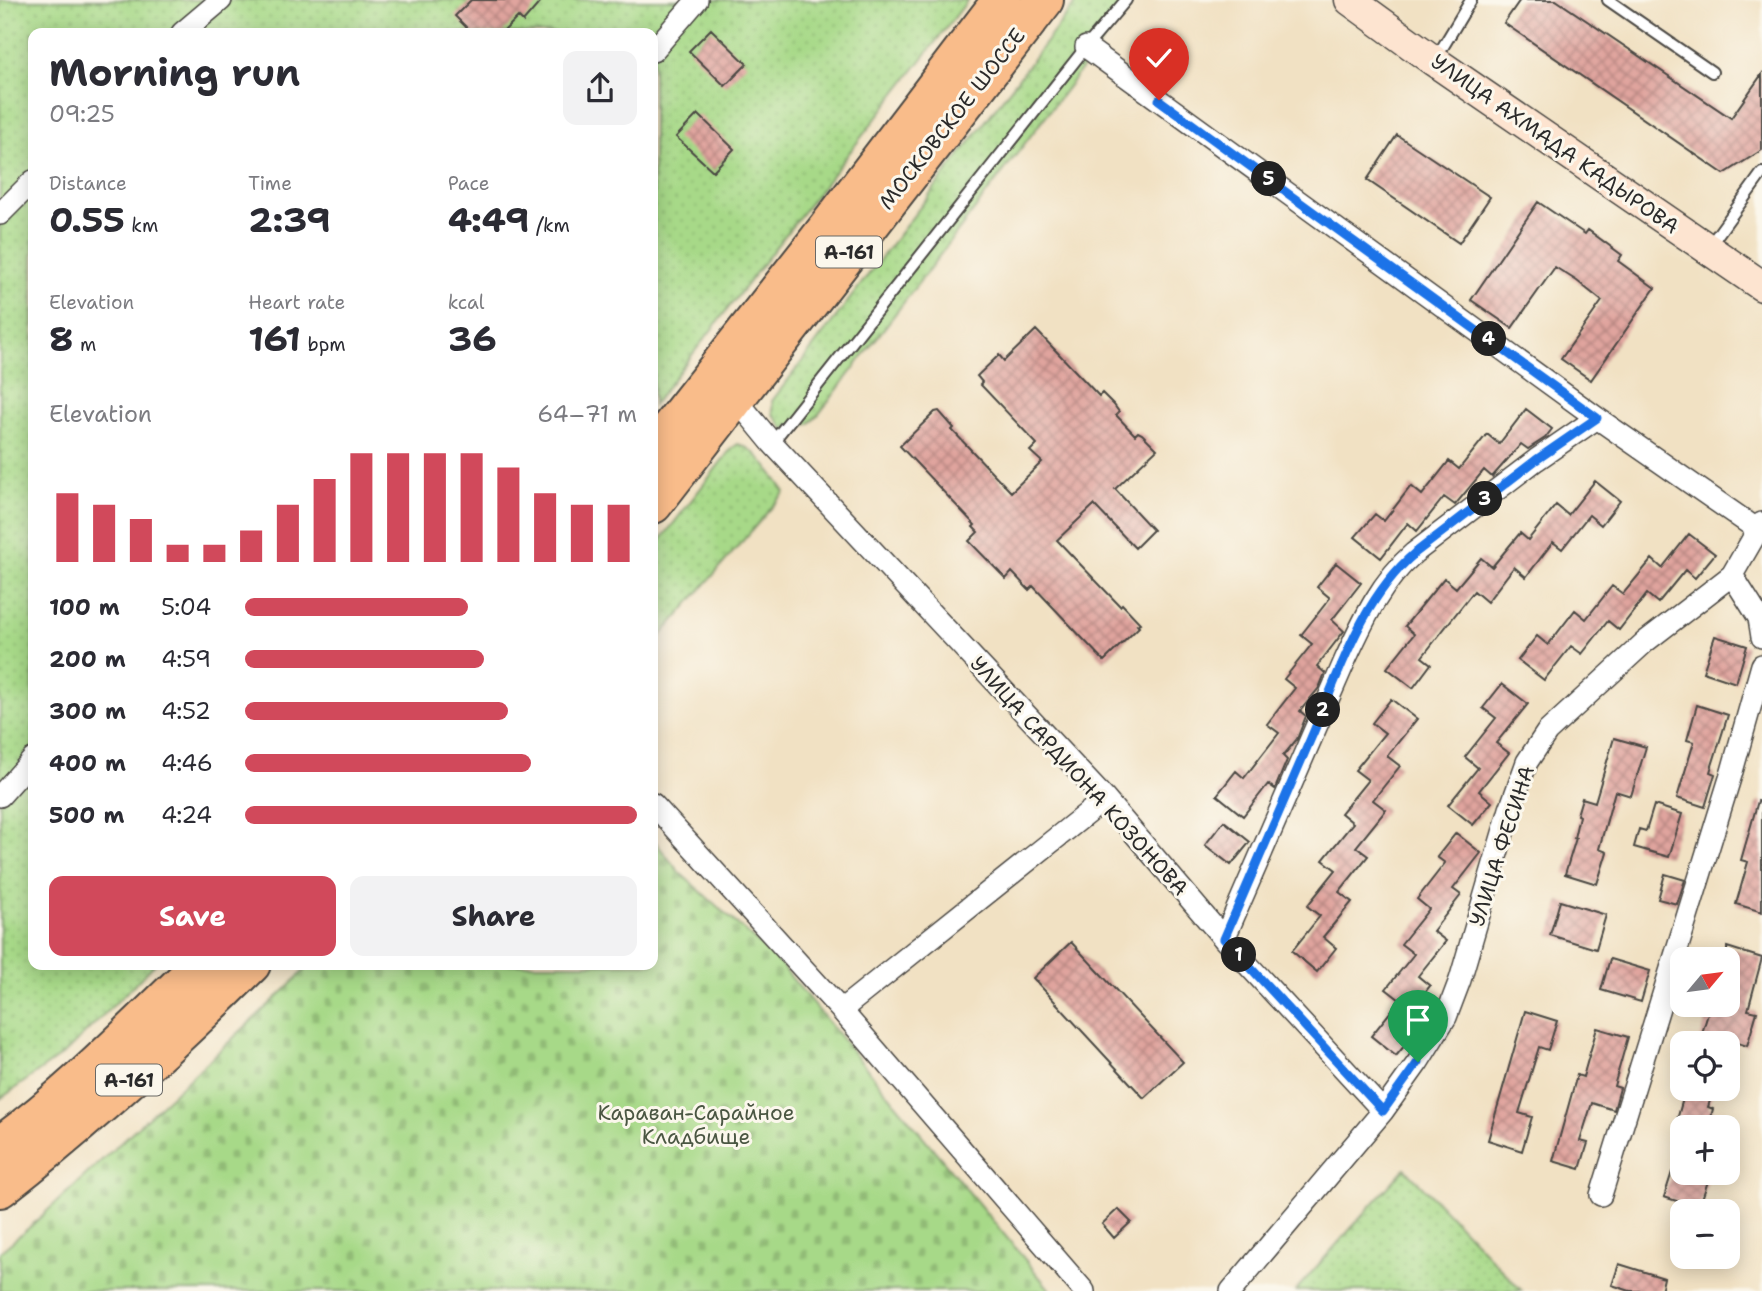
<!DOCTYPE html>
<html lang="en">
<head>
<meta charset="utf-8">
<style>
	body { margin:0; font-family:"Shantell Sans",sans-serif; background:#f2f2f3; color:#2b2b33; height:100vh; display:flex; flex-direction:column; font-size:26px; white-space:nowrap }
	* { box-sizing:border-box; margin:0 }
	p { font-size:23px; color:#7c7c81 }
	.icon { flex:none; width:38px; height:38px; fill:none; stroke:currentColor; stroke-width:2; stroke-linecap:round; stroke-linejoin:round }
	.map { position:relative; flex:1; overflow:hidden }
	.details { position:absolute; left:28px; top:28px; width:630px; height:942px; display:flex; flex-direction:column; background:#fff; border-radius:14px; box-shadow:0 4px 18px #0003 }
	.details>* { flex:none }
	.needle { width:46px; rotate:61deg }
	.controls { position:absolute; left:1670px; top:947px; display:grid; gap:14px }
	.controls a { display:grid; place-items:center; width:70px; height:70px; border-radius:14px; background:#fff; box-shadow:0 4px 18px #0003; font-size:35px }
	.pin { position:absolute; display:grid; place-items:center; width:60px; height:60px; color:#fff; margin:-72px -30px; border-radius:50% 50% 50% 0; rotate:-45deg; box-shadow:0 0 7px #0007 }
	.pin .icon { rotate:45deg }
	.km { position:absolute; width:35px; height:35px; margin:-18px; border-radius:50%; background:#222; color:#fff; font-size:19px; line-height:35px; text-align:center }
	.round { display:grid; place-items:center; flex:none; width:74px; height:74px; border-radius:14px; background:#f2f2f3 }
	.headline { display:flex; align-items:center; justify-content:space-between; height:119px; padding:0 21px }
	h1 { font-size:38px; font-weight:700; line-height:52px }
	.metrics { display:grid; grid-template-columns:repeat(3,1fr); gap:10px; height:119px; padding:7px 21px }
	.metrics div { display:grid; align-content:center }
	.metrics b { font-size:35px; font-weight:700 }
	.metrics small { font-size:19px; font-weight:400 }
	.metrics p { font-size:19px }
	.chart { height:196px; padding:14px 21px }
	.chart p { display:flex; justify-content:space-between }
	.chart svg { width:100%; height:126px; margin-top:7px; stroke:#d1495b; stroke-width:6 }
	.cta { display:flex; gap:14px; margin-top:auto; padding:14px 21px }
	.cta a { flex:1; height:80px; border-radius:14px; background:#d1495b; color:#fff; font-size:28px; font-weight:700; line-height:80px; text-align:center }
	.cta a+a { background:#f2f2f3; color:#2b2b33 }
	ul { padding:0 21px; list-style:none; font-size:23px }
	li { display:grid; grid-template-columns:112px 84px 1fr; align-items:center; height:52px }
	li i { height:18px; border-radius:9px; background:#d1495b }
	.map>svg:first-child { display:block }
	.grass { fill:url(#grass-dots); stroke:#69825a; stroke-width:2 }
	.cemetery { fill:url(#cemetery-stones); stroke:#69825a; stroke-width:2 }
	.building { fill:url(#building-cross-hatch) }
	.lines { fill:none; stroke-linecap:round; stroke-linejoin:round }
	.lane-casing { stroke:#494642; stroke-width:14 }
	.street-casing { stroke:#494642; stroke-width:24 }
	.secondary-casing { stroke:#494642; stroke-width:33 }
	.highway-casing { stroke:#494642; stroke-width:42 }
	.lane { stroke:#fff; stroke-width:10 }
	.street { stroke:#fff; stroke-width:21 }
	.secondary { stroke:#fde4d0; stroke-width:30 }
	.highway { stroke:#f9bc8a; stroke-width:38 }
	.route-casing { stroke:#fff; stroke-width:14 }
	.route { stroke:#1a73e8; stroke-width:9 }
	.labels { text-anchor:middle; stroke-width:6; stroke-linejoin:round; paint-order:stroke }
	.shield { fill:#fbf7ec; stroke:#696865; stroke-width:2 }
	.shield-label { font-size:19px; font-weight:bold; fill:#2b2b2b }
	.street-label { font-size:21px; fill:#2b2b2b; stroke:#fbf7ec }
	.park-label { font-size:21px; fill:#4a5642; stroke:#fbf7ec }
</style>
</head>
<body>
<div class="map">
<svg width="1762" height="1291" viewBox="0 0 1762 1291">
	<defs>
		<pattern id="grass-dots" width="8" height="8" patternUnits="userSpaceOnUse" patternTransform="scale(1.75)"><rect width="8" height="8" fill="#a7d988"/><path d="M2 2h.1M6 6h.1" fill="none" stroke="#90ba76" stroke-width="1.8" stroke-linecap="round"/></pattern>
		<pattern id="cemetery-stones" width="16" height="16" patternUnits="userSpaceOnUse" patternTransform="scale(1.75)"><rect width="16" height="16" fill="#a7d988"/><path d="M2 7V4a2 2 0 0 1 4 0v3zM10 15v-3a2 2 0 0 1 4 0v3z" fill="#90ba76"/></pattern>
		<pattern id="building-cross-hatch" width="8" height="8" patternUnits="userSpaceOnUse" patternTransform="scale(1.75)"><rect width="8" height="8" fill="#e0a49e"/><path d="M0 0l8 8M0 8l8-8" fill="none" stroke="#b68681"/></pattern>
	</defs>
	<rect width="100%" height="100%" fill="#fbf7ec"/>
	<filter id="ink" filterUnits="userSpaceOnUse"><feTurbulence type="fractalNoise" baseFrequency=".0143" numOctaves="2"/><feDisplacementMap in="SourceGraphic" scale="14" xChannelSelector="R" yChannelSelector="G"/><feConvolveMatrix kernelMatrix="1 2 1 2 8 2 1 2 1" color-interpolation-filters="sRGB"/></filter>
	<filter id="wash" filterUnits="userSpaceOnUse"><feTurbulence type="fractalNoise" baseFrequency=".00686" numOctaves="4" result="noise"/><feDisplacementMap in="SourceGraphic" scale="28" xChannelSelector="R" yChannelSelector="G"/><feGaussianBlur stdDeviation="1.57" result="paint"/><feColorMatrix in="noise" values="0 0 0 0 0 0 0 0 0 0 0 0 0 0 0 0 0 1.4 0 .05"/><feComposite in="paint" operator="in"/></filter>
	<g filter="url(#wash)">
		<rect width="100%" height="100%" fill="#f1e1c3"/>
		<!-- grass -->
		<path class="grass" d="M 0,0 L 968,0 L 653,405 L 653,33 L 33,33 L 33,964 L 155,964 L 66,1052 L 0,1099 Z
			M 1078,0 L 1134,0 L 818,415 L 809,424 L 784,429 L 773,414 L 772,401 Z
			M 738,444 C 758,449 773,476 785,492 L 653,645 L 653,550 L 731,449 Z
			M 1405,1168 L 1522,1291 L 1295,1291 Z"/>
		<!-- cemetery -->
		<path class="cemetery" d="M 653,839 L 680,873 L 776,959 L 1051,1291 L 0,1291 L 0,1252 L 31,1226 L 288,987 L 310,964 L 653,964 Z"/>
		<g id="blocks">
			<!-- building -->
			<path class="building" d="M 471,0 L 542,0 L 523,22 L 518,17 L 502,33 L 472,33 L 455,16 Z
				M 1520,0 L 1556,0 L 1731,118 L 1762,74 L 1762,150 L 1724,174 L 1504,23 Z
				M 711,29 L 747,64 L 725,86 L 689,51 Z
				M 698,114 L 734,149 L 713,171 L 676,137 Z
				M 1397,135 L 1490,197 L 1459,243 L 1367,180 Z
				M 1538,202 L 1585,234 L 1588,230 L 1622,255 L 1618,261 L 1655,288 L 1591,380 L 1561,359 L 1602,301 L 1577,281 L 1555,267 L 1512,328 L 1471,300 Z
				M 1036,330 L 1099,396 L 1102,393 L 1114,405 L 1119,412 L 1116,415 L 1135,435 L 1138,432 L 1142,434 L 1157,449 L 1115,489 L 1153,530 L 1135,548 L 1094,505 L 1057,540 L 1120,606 L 1122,604 L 1140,623 L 1137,625 L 1139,627 L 1104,661 L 1033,586 L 1029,590 L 1012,572 L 1006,579 L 969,541 L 978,532 L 973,527 L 975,525 L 900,446 L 935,412 L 939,411 L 954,428 L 952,430 L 1011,492 L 1042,462 L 1030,451 L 1037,444 L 980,384 L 982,382 L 977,376 L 999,355 L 1004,361 Z
				M 1526,409 L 1552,429 L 1545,438 L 1528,449 L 1521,444 L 1492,477 L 1484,470 L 1455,505 L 1444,497 L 1417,531 L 1408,523 L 1381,558 L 1355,537 L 1375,514 L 1384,521 L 1411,486 L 1422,495 L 1449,461 L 1459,469 L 1487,434 L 1499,444 Z
				M 1595,481 L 1620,501 L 1601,525 L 1589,515 L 1562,549 L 1553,542 L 1526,577 L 1514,567 L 1487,602 L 1474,591 L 1422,657 L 1431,664 L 1413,688 L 1387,668 L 1414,634 L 1405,626 L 1444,578 L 1456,588 L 1481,558 L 1492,567 L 1520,533 L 1528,540 L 1556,505 L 1568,515 Z
				M 1689,534 L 1715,554 L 1695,578 L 1685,570 L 1658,603 L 1647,594 L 1619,630 L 1608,621 L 1582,654 L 1571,646 L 1544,680 L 1518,660 L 1537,636 L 1548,645 L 1575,610 L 1586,619 L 1612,586 L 1623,594 L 1652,559 L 1662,568 Z
				M 1336,563 L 1361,583 L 1332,620 L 1344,631 L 1317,666 L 1325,673 L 1319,688 L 1300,711 L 1306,716 L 1297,739 L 1283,756 L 1287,760 L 1275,789 L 1268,784 L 1243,816 L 1217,795 L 1236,771 L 1244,778 L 1279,733 L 1267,724 L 1295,688 L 1284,679 L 1312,644 L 1301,635 L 1330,598 L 1317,587 Z
				M 1715,636 L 1747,646 L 1736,683 L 1703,672 Z
				M 1502,684 L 1528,704 L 1496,743 L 1509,753 L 1479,791 L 1492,802 L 1473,825 L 1448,805 L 1478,768 L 1465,757 L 1496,718 L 1483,708 Z
				M 1391,699 L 1417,719 L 1387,756 L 1400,766 L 1373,800 L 1386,810 L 1356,847 L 1368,856 L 1339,892 L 1352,902 L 1323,937 L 1336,948 L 1317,972 L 1292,951 L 1320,916 L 1307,906 L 1336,870 L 1323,860 L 1353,823 L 1341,813 L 1368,780 L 1355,770 L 1385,733 L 1372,723 Z
				M 1697,705 L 1728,715 L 1710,772 L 1715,774 L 1705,807 L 1677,798 L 1694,742 L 1687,740 Z
				M 1614,738 L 1646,747 L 1631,796 L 1615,791 L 1599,849 L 1607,852 L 1597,884 L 1565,874 L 1576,838 L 1574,838 L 1579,816 L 1577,815 L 1582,798 L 1595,802 Z
				M 1758,801 L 1762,802 L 1762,912 L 1736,904 L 1748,862 L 1741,860 Z
				M 1654,805 L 1682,814 L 1669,857 L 1634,847 L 1639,829 L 1646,831 Z
				M 1224,821 L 1250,842 L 1231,865 L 1205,845 Z
				M 1456,833 L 1481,853 L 1453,889 L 1461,895 L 1433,931 L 1446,941 L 1418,976 L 1430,986 L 1401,1022 L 1415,1033 L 1396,1056 L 1371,1036 L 1400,1000 L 1386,989 L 1414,954 L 1401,944 L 1429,909 L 1417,899 L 1445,863 L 1437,857 Z
				M 1665,874 L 1685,880 L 1677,904 L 1658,899 Z
				M 1560,901 L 1606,915 L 1596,949 L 1550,935 Z
				M 1071,942 L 1183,1062 L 1144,1098 L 1033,978 Z
				M 1727,947 L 1762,958 L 1748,1010 L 1757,1012 L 1747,1046 L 1738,1043 L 1699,1043 L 1711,1004 L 1727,1004 Z
				M 1610,959 L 1650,971 L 1641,1002 L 1601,990 Z
				M 1525,1011 L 1557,1021 L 1548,1050 L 1539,1047 L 1519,1113 L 1532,1117 L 1522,1151 L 1488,1140 Z
				M 1597,1028 L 1628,1037 L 1614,1086 L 1620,1088 L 1614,1110 L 1592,1103 L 1580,1141 L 1588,1143 L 1580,1169 L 1553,1161 L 1577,1075 L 1583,1077 Z
				M 1686,1088 L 1714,1088 L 1708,1107 L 1713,1109 L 1708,1127 L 1675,1127 Z
				M 1672,1172 L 1693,1172 L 1709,1178 L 1699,1208 L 1664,1197 Z
				M 1118,1209 L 1131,1222 L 1114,1238 L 1102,1224 Z
				M 1619,1264 L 1664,1278 L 1661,1291 L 1630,1291 L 1612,1285 Z"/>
		</g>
	</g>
	<g filter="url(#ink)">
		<use href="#blocks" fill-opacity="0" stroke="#494642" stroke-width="2"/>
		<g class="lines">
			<defs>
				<path id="lane" d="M 1608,0 L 1712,72
					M 1435,60 L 1471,0
					M 1708,248 L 1762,173
					M 772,443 L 1086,47 L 1126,0"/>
				<path id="street" d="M 182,33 L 221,0
					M 1086,47 L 1597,418 L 1758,530
					M 653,51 L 697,0
					M 0,214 L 33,181
					M 735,398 L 772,443 L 1105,799 L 1224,939 L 1383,1111
					M 1732,575 L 1759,618 L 1762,637
					M 0,796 L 33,759
					M 653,804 L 841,1010 L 1084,1291
					M 1224,939 L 1346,658 C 1364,619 1381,582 1414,553 L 1536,460 L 1597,418
					M 841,1010 L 1105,799
					M 1601,1195 L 1731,775 L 1762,665
					M 1231,1291 L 1383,1111 L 1418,1062 L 1446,1017 L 1460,980 L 1510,809 L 1527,762 L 1547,732 L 1645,642 L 1732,575 L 1762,523"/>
				<path id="secondary" d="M 1350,0 L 1434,61 L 1762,286"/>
				<path id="highway" d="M 653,450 L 817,242 L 1002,0
					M 653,504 L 1044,0
					M 0,1146 C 73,1093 137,1026 202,964
					M 0,1188 C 89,1119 171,1043 251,964"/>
			</defs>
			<!-- lane casing -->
			<use href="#lane" class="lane-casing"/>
			<!-- street casing -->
			<use href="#street" class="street-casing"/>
			<!-- secondary casing -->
			<use href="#secondary" class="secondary-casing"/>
			<!-- highway casing -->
			<use href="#highway" class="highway-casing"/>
			<!-- lane -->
			<use href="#lane" class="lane"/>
			<!-- street -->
			<use href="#street" class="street"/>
			<!-- secondary -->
			<use href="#secondary" class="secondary"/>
			<!-- highway -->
			<use href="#highway" class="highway"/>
		</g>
	</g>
	<g class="lines" filter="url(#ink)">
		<defs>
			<path id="route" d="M 1159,100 L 1597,418 L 1536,460 L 1415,553 C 1361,599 1339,674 1311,738 C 1282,805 1253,872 1224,939 L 1383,1111 L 1418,1062"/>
		</defs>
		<!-- route casing -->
		<use href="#route" class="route-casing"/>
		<!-- route -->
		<use href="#route" class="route"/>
	</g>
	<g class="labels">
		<!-- shield labels -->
		<g class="shield">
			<rect x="816" y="236.5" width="66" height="31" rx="5"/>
			<rect x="96" y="1064.5" width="66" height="31" rx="5"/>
		</g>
		<g class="shield-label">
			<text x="849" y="259">А-161</text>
			<text x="129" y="1087">А-161</text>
		</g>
		<!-- street labels -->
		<g class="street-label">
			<text transform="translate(952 119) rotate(-52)" y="7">МОСКОВСКОЕ ШОССЕ</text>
			<text transform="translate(1555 144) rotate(35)" y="7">УЛИЦА АХМАДА КАДЫРОВА</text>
			<text transform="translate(1079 776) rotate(48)" y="7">УЛИЦА САРДИОНА КОЗОНОВА</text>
			<text transform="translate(1502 846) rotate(-72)" y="7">УЛИЦА ФЕСИНА</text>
		</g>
		<!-- park labels -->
		<g class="park-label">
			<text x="696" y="1120">Караван-Сарайное<tspan x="696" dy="24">Кладбище</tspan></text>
		</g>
	</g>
</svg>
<div class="controls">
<a><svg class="needle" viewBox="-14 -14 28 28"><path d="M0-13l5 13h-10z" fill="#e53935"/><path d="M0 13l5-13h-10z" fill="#7c7c81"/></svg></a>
<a><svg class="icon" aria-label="locate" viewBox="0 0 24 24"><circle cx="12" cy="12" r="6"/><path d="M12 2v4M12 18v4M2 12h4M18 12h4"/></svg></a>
<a>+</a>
<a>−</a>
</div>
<div class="pin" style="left:1418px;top:1062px;background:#1e9e55"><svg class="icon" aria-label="arrive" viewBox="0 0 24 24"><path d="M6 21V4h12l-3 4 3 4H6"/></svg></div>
<div class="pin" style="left:1159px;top:100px;background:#d93025"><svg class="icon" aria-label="check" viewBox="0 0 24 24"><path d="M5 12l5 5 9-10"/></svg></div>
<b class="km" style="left:1239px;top:955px">1</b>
<b class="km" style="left:1323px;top:710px">2</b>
<b class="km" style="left:1485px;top:499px">3</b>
<b class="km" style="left:1489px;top:339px">4</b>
<b class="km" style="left:1269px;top:179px">5</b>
<section class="details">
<div class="headline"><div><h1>Morning run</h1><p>09:25</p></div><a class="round"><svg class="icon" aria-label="share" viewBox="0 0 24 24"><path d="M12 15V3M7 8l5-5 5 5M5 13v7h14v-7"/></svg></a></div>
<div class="metrics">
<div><p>Distance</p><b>0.55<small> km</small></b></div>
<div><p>Time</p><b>2:39</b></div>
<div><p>Pace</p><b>4:49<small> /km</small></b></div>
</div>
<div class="metrics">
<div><p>Elevation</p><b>8<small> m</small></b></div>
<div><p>Heart rate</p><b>161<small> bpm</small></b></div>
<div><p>kcal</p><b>36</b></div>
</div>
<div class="chart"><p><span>Elevation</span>64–71 m</p>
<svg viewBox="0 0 160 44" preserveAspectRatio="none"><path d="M5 44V20M15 44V24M25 44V29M35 44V38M45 44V38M55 44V33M65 44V24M75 44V15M85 44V6M95 44V6M105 44V6M115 44V6M125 44V11M135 44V20M145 44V24M155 44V24"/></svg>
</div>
<ul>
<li><b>100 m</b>5:04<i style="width:57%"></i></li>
<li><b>200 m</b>4:59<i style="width:61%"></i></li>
<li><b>300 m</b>4:52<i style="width:67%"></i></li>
<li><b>400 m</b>4:46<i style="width:73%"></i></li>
<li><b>500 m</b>4:24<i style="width:100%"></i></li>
</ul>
<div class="cta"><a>Save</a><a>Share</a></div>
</section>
</div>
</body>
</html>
